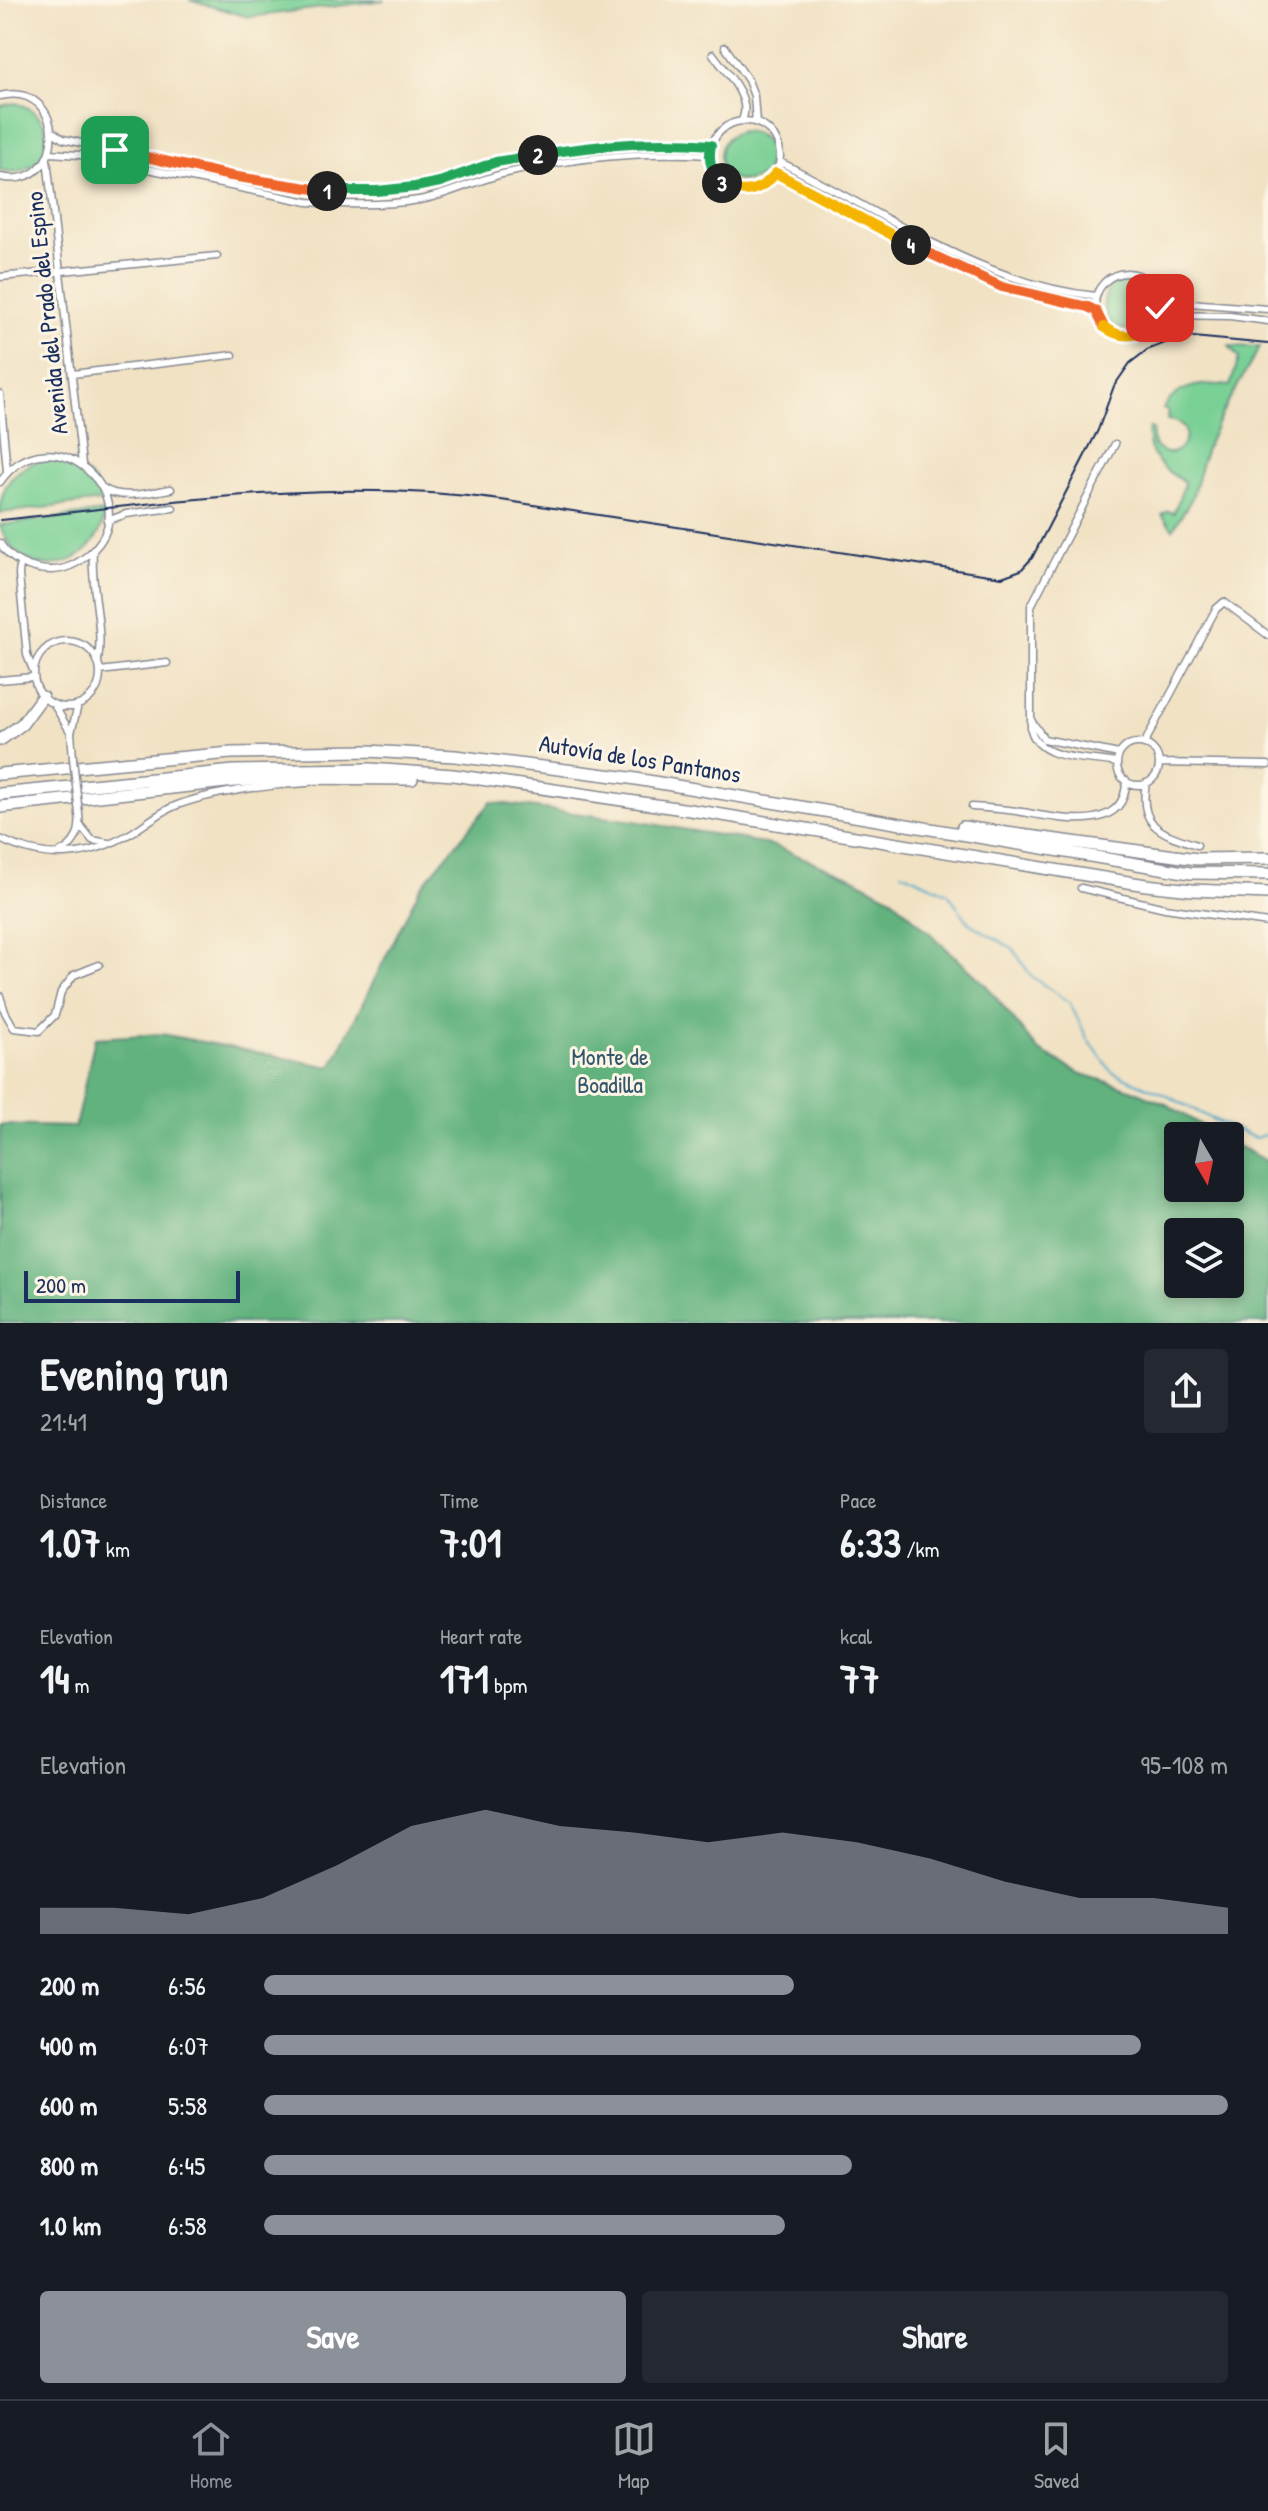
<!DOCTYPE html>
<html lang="en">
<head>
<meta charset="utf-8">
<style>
	body { margin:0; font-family:"Patrick Hand",sans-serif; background:#242831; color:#f1f3f6; height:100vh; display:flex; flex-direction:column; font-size:30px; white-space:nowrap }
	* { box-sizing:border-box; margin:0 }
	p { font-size:26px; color:#9ea1a6 }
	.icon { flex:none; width:44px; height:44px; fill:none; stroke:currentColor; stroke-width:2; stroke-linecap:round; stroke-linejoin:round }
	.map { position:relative; height:1323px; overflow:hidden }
	.sheet { display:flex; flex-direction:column; background:#171b24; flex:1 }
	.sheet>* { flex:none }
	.needle { width:52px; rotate:171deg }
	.tools { position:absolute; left:1164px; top:1122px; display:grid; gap:16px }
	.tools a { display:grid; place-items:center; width:80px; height:80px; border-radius:8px; background:#171b24; box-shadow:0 4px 12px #0003; font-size:40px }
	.scale { position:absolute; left:24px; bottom:20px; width:216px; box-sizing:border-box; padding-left:8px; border:4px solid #1b2f5e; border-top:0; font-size:22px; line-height:28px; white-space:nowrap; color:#1b2f5e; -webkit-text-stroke:6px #fcf5e5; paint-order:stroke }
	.pin { position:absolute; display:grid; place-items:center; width:68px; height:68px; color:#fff; margin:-34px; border-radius:16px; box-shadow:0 4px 12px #0006 }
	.km { position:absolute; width:40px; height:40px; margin:-20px; border-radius:50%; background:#222; color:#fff; font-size:22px; line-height:40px; text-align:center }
	.round { display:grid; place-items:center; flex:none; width:84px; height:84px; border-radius:8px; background:#242831 }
	.overview { display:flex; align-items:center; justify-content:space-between; height:136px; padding:0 40px }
	h1 { font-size:44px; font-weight:700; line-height:60px }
	.metrics { display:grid; grid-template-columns:repeat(3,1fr); gap:12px; height:136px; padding:8px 40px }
	.metrics div { display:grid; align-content:center }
	.metrics b { font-size:40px; font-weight:700 }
	.metrics small { font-size:22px; font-weight:400 }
	.metrics p { font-size:22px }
	.chart { height:224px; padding:16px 40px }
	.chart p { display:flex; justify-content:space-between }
	.chart svg { width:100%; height:144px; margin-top:8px; fill:#8c9099; opacity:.7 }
	.button { display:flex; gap:16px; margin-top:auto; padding:16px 40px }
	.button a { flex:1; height:92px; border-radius:8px; background:#8c9099; color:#fff; font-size:32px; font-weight:700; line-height:92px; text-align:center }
	.button a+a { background:#242831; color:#f1f3f6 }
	ul { padding:0 40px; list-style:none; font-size:26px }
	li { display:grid; grid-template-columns:128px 96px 1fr; align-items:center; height:60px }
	li i { height:20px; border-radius:10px; background:#8c9099 }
	.tabs { display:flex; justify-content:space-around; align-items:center; height:112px; border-top:2px solid #363941; background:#171b24; font-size:22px; color:#9ea1a6 }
	.tabs a { display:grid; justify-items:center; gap:4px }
	.tabs .selected { color:#8c9099 }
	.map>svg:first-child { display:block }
	.green { fill:#79d095; stroke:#4a807a; stroke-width:2 }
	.forest { fill:#62b27e; stroke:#3e706e; stroke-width:2; fill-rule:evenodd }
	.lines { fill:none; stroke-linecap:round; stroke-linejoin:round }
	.stream { stroke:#4da7ca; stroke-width:2 }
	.street-casing { stroke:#868891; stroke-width:9 }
	.highway-casing { stroke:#868891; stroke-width:14 }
	.street { stroke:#fff; stroke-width:6 }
	.highway { stroke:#fff; stroke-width:11 }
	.tram { stroke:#1b2f5e; stroke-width:2 }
	.street-bridge-casing { stroke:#868891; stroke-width:9; stroke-linecap:butt }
	.street-bridge { stroke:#fff; stroke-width:6 }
	.split-1-casing { stroke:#fff; stroke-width:16 }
	.split-2-casing { stroke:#fff; stroke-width:16 }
	.split-3-casing { stroke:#fff; stroke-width:16 }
	.split-4-casing { stroke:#fff; stroke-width:16 }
	.split-5-casing { stroke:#fff; stroke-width:16 }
	.split-6-casing { stroke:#fff; stroke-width:16 }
	.split-1 { stroke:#f0652b; stroke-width:10 }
	.split-2 { stroke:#22a559; stroke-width:10 }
	.split-3 { stroke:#22a559; stroke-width:10 }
	.split-4 { stroke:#f5b400; stroke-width:10 }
	.split-5 { stroke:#f0652b; stroke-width:10 }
	.split-6 { stroke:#f5b400; stroke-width:10 }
	.labels { text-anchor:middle; stroke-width:6; stroke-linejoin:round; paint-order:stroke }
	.street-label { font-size:24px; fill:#1b2f5e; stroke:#fcf5e5 }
	.park-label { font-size:24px; fill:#32576c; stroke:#fcf5e5 }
</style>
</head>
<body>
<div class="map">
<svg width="1268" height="1323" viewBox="0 0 1268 1323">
	<rect width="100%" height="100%" fill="#fcf5e5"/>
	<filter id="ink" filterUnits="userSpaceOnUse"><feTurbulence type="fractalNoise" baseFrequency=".0125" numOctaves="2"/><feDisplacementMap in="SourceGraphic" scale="16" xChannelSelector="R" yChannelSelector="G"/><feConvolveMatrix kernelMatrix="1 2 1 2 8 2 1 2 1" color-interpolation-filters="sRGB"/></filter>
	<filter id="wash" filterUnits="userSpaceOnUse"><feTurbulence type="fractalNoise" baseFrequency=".006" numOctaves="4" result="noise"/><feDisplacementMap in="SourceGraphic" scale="32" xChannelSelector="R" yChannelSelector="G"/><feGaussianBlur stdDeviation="1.8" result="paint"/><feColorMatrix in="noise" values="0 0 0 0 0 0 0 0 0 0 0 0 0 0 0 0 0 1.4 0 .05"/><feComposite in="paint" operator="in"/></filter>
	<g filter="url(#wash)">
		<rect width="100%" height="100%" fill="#f1e2c4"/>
		<!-- green -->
		<path class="green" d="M 189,0 L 385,0 L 249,17 Z
			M 15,103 C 67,115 50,182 0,170 L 0,106 Z
			M720 156a25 25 0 1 1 50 0a25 25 0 1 1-50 0Z
			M1104 305a25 25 0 1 1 50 0a25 25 0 1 1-50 0Z
			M 1229,346 L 1260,347 L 1222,413 L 1205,451 L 1192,498 L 1173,529 L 1162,515 L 1168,511 L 1174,513 L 1185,482 C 1164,471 1145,456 1149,428 L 1153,429 C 1152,437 1151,443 1157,448 C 1180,468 1203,422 1167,420 L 1168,411 L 1163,409 C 1178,384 1204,382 1230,386 L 1239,358 Z
			M 44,459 C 73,460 94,473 103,501 L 0,513 C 0,484 17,467 44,459 Z
			M 105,512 C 97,573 19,586 0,525 Z"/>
		<!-- forest -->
		<path class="forest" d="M 491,802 L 634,821 L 742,839 L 774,846 L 852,877 L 892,898 L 986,985 L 1038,1050 L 1079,1073 L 1131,1089 L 1166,1104 L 1219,1136 L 1178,1136 L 1178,1188 L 1230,1188 L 1230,1142 L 1268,1162 L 1268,1323 L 0,1323 L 0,1125 L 75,1127 L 95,1038 L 162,1034 L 331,1067 L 420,888 ZM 1178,1232 L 1230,1232 L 1230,1284 L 1178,1284 Z"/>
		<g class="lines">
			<!-- stream -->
			<path class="stream" d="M 902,872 L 948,893 L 969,923 L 1013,949 L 1031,976 L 1070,1003 L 1087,1038 L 1112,1072 L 1164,1094 L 1212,1119 L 1255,1138 L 1268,1134"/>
		</g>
	</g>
	<g filter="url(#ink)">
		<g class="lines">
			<defs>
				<path id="street" d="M 725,47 L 748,80 L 754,96 L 756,122
					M 713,54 C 725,71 753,99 742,120
					M 0,96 C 68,80 69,192 0,177
					M710 156a35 35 0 1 1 70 0a35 35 0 1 1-70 0Z
					M 53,132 L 63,139 L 231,176 L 307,190 L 342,192 L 415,187 L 440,182 L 496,162 L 598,146 L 687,143 L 711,145
					M 50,153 L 80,155 L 308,202 C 345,205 383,206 419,200 C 449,195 477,179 507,173 C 572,158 643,151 709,155
					M 47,159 L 82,464
					M 780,162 C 883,212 980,284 1096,296
					M 776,173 L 968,273 L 1002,287 L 1096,311
					M1095 305a32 32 0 1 1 64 0a32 32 0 1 1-64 0Z
					M 0,277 L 217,256
					M 1159,297 L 1176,302 L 1268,309
					M 1158,315 L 1230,316 L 1268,321
					M 72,374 L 233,355
					M 0,394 L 7,471
					M 1115,444 L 1031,606 L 1031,730 C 1040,762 1089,757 1117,763
					M 0,482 C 52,408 150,500 90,553 C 79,563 66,570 51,570 C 31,570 10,561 0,543
					M 103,488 C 121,501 150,492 171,489
					M 107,521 L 126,514 L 173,508
					M 93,551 C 90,588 104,625 98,661
					M 20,563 L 19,575 L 27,655 L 33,670
					M34 674a33 33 0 1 1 66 0a33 33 0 1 1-66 0Z
					M 100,671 L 167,663
					M 0,680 L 33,677
					M 54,705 L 71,733 L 73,758
					M 1033,723 L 1044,739 L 1119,754
					M 71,733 L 78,705
					M1117 764a21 21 0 1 1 42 0a21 21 0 1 1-42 0Z
					M 1144,744 L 1216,609 L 1224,602 L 1268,635
					M 1159,763 L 1268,765
					M 1146,783 C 1138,827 1161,833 1197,845
					M 972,807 C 987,808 1002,809 1016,811 C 1050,816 1127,838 1126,780
					M 80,825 L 92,840 L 108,843
					M 0,839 C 47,862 89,858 133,832 C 147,823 160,812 175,806 C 210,792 268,785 307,783
					M 59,853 C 76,845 81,832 79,814
					M 1081,888 L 1165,908 L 1268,923
					M 0,996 L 5,1012 L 14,1028 L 39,1031 L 55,1015 L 61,992 L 74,975 L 99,965"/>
				<path id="highway" d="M 0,740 L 22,724 L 42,697
					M 0,774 L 231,753 L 368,751 L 455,756 L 630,778 L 1190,873 L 1268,874
					M 0,794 L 234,771 L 370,769 L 453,775 L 710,813 L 1146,885 L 1192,890 L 1268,893
					M 0,807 L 235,781 L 287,778 L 412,779
					M 963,827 L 1197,859 L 1268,858"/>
			</defs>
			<!-- street casing -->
			<use href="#street" class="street-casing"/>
			<!-- highway casing -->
			<use href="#highway" class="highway-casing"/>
			<!-- street -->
			<use href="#street" class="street"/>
			<!-- highway -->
			<use href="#highway" class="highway"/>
			<!-- tram -->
			<path class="tram" d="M 0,520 C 169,502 332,477 501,500 L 1002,577 L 1021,570 L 1032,558 L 1098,430 L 1114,386 L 1130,363 L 1147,350 L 1175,339 L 1193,337 L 1268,344"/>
			<defs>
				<path id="street-bridge" d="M 73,758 L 79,814"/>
			</defs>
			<!-- street-bridge casing -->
			<use href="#street-bridge" class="street-bridge-casing"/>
			<!-- street-bridge -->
			<use href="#street-bridge" class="street-bridge"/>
		</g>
	</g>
	<g class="lines" filter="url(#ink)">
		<defs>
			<path id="split-1" d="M 115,150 L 231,176 L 327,191"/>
			<path id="split-2" d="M 327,191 L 377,191 L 415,187 L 440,182 L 496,162 L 538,155"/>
			<path id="split-3" d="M 538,155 C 595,145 654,140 711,145 C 708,160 711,171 722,183"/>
			<path id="split-4" d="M 722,183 C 742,197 761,191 776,173 L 911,245"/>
			<path id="split-5" d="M 911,245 L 1002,287 L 1088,307 L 1096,311 L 1104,327"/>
			<path id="split-6" d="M 1104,327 C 1126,343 1153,336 1160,308"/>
		</defs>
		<!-- split-1 casing -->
		<use href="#split-1" class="split-1-casing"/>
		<!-- split-2 casing -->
		<use href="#split-2" class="split-2-casing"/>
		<!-- split-3 casing -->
		<use href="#split-3" class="split-3-casing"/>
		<!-- split-4 casing -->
		<use href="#split-4" class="split-4-casing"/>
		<!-- split-5 casing -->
		<use href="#split-5" class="split-5-casing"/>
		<!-- split-6 casing -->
		<use href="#split-6" class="split-6-casing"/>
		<!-- split-1 -->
		<use href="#split-1" class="split-1"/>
		<!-- split-2 -->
		<use href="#split-2" class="split-2"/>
		<!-- split-3 -->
		<use href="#split-3" class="split-3"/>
		<!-- split-4 -->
		<use href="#split-4" class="split-4"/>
		<!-- split-5 -->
		<use href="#split-5" class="split-5"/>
		<!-- split-6 -->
		<use href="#split-6" class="split-6"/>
	</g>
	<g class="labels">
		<!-- street labels -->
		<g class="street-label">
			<text transform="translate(47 313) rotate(-96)" y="8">Avenida del Prado del Espino</text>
			<text transform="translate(640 759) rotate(9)" y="8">Autovía de los Pantanos</text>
		</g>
		<!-- park labels -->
		<g class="park-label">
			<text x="610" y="1065">Monte de<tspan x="610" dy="28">Boadilla</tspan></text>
		</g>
	</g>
</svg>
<div class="tools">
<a><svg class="needle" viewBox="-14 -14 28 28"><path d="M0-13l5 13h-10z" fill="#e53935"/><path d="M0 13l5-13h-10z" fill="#9ea1a6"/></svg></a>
<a><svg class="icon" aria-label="layers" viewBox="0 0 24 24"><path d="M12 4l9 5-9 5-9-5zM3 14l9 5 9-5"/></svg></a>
</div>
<div class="scale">200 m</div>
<div class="pin" style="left:115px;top:150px;background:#1e9e55"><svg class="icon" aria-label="arrive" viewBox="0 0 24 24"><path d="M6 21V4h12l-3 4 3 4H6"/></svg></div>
<div class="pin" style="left:1160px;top:308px;background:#d93025"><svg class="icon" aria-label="check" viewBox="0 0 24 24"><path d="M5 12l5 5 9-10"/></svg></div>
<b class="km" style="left:327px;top:191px">1</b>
<b class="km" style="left:538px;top:155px">2</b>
<b class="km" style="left:722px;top:183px">3</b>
<b class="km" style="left:911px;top:245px">4</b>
</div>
<section class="sheet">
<div class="overview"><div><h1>Evening run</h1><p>21:41</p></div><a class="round"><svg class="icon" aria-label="share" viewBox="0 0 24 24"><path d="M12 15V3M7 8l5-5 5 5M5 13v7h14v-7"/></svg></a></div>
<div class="metrics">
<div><p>Distance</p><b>1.07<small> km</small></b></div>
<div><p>Time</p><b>7:01</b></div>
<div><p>Pace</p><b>6:33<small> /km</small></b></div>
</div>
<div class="metrics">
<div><p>Elevation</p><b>14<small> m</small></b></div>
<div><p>Heart rate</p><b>171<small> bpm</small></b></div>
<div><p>kcal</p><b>77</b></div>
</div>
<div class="chart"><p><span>Elevation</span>95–108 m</p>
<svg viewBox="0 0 160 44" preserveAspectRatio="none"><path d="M0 44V36L10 36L20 38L30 33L40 23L50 11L60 6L70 11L80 13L90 16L100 13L110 16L120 21L130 28L140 33L150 33L160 36V44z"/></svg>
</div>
<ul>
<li><b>200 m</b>6:56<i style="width:55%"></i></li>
<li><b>400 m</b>6:07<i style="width:91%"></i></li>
<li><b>600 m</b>5:58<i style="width:100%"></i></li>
<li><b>800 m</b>6:45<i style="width:61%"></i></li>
<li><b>1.0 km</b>6:58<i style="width:54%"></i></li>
</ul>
<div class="button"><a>Save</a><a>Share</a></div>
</section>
<nav class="tabs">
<a class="selected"><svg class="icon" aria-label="home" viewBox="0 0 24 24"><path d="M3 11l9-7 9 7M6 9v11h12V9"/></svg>Home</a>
<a><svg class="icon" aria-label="map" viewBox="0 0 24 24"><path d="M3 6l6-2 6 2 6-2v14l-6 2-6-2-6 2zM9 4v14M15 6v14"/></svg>Map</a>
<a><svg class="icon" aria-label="saved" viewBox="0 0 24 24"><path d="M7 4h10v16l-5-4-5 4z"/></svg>Saved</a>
</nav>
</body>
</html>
